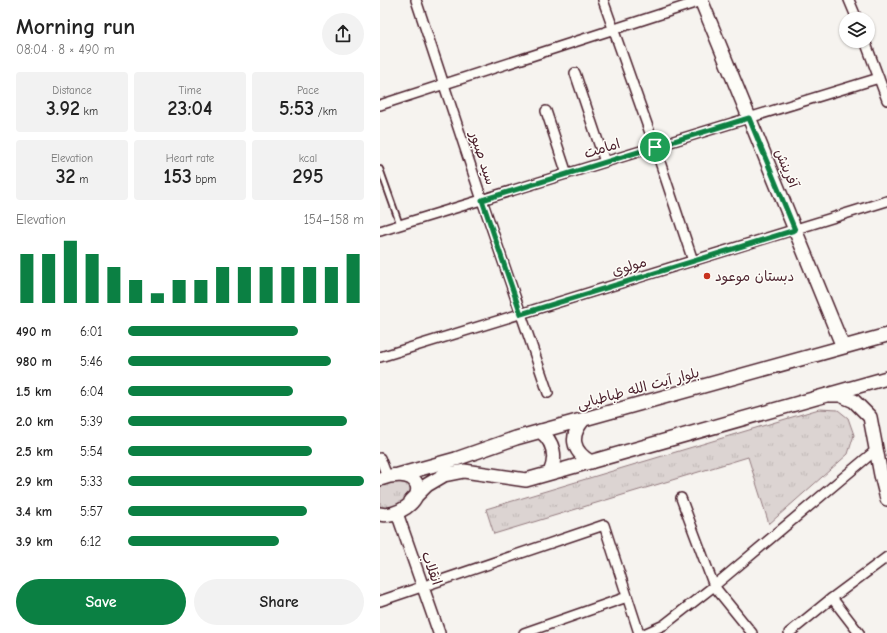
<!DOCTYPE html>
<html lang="en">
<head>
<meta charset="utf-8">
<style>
	body { margin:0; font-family:"Comic Neue","Playpen Sans Arabic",sans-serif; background:#f2f2f2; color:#222; height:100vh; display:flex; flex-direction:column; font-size:15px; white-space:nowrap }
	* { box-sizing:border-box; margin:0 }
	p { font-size:13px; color:#767676 }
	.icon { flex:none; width:22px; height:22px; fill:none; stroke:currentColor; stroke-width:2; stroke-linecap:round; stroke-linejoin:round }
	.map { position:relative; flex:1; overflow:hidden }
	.details { display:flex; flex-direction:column; background:#fff; width:380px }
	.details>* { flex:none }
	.controls { position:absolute; left:459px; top:12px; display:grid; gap:8px }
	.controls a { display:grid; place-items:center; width:36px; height:36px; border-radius:50%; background:#fff; box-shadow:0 1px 3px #0004; font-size:20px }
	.pin { position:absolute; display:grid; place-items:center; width:34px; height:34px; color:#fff; margin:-17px; border:2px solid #fff; border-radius:50%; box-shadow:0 1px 4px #0007 }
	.round { display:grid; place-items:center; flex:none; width:42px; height:42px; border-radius:21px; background:#f2f2f2 }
	.overview { display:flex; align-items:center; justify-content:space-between; height:68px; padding:0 16px }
	h1 { font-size:22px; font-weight:800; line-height:30px }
	.figures { display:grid; grid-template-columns:repeat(3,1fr); gap:6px; height:68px; padding:4px 16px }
	.figures div { display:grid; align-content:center; border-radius:4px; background:#f2f2f2; text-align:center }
	.figures b { font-size:20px; font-weight:800 }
	.figures small { font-size:11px; font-weight:400 }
	.figures p { font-size:11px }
	.chart { height:112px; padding:8px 16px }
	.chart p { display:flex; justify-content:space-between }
	.chart svg { width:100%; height:72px; margin-top:4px; stroke:#0b8043; stroke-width:6 }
	.button { display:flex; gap:8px; margin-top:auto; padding:8px 16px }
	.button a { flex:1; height:46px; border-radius:24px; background:#0b8043; color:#fff; font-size:16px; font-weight:800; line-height:46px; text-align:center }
	.button a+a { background:#f2f2f2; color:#222 }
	ul { padding:0 16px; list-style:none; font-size:13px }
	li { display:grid; grid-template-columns:64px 48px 1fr; align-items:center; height:30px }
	li i { height:10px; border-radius:5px; background:#0b8043 }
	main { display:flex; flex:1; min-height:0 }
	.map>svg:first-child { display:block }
	.grass { fill:url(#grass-tufts); stroke:#937a7e }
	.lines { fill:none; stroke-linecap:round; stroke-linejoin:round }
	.service-casing { stroke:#4a1f2b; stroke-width:8 }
	.minor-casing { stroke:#4a1f2b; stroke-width:12 }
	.tertiary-casing { stroke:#4a1f2b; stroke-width:14 }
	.secondary-casing { stroke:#4a1f2b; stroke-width:16 }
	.service { stroke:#fdfcf7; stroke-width:4.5 }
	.minor { stroke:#fdfcf7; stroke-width:9 }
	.tertiary { stroke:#fdfcf7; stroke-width:11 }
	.secondary { stroke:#fdfcf7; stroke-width:13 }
	.route-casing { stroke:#fff; stroke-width:8 }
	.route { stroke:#0b8043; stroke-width:5 }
	.poi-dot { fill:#c8321e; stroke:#fdfcf7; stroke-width:1.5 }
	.labels { text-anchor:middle; stroke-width:3; stroke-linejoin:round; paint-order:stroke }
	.street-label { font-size:14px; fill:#4a1f2b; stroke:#fdfcf7 }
	.poi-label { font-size:14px; fill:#4a1f2b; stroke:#fdfcf7; text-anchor:start }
</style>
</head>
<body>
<main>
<section class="details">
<div class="overview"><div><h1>Morning run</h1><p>08:04 · 8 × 490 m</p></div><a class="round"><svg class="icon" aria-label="share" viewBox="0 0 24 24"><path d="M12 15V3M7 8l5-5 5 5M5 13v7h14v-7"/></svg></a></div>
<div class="figures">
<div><p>Distance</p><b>3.92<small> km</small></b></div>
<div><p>Time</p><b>23:04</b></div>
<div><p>Pace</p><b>5:53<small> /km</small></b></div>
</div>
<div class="figures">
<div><p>Elevation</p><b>32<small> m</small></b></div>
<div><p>Heart rate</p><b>153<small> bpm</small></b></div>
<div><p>kcal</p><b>295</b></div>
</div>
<div class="chart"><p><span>Elevation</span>154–158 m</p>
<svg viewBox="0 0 160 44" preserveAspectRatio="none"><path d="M5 44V14M15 44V14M25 44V6M35 44V14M45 44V22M55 44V30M65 44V38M75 44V30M85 44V30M95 44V22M105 44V22M115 44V22M125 44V22M135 44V22M145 44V22M155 44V14"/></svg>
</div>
<ul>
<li><b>490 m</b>6:01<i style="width:72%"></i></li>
<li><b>980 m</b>5:46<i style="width:86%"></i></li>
<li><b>1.5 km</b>6:04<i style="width:70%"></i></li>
<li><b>2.0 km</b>5:39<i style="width:93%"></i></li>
<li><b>2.5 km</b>5:54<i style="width:78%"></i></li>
<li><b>2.9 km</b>5:33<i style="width:100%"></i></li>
<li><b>3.4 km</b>5:57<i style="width:76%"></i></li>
<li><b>3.9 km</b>6:12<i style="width:64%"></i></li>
</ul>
<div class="button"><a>Save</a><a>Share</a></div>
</section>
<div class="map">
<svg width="507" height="633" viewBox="0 0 507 633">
	<defs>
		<pattern id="grass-tufts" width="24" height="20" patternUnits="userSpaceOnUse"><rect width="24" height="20" fill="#dcd4d2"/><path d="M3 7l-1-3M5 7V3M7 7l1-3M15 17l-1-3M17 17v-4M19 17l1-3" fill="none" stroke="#beb6b4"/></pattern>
	</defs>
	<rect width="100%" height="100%" fill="#f6f3ef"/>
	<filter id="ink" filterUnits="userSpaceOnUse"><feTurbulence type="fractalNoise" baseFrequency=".025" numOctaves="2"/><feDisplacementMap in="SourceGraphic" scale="8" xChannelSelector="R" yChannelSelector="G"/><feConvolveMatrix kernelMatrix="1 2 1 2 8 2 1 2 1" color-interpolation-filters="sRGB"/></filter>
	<g filter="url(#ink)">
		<!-- grass -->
		<path class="grass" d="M 439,409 L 458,410 L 468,418 L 474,435 L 468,454 L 389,524 L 368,457 L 114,534 L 106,509 Z
			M 26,481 L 33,489 L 20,507 L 0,510 L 0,485 L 2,483 Z"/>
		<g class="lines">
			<defs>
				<path id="service" d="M 0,169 L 20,225"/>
				<path id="minor" d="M 36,0 L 102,200 L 168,393
					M 223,0 L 275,147 L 313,261
					M 469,0 L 477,19
					M 485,41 L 507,100
					M 195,73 L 225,162
					M 0,105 L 324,0
					M 166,111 L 187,174
					M 0,231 L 499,78
					M 0,357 L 507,201
					M 0,458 L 7,476
					M 301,498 L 334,586 L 372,633
					M 452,598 L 479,633
					M 0,601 L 224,525 L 259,633
					M 144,633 L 247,597
					M 266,633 L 284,625 L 334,586 L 496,450
					M 409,633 L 452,598 L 507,557"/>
				<path id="tertiary" d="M 17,513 L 59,633"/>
				<path id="secondary" d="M 321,0 L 463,347
					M 450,395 L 460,395 L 474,401 L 490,417 L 501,475 L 507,499
					M 204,419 C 189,436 192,451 211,462
					M 160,431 C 174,442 177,457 170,473
					M 18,475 L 76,459 L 136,438 L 507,335
					M 0,479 C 10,475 32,471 37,485 C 42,502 15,518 0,514
					M 31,501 L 47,485 L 64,475 L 84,471 L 146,480 L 507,378"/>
			</defs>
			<!-- service casing -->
			<use href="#service" class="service-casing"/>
			<!-- minor casing -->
			<use href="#minor" class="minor-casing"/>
			<!-- tertiary casing -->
			<use href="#tertiary" class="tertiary-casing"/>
			<!-- secondary casing -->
			<use href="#secondary" class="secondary-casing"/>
			<!-- service -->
			<use href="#service" class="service"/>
			<!-- minor -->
			<use href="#minor" class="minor"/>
			<!-- tertiary -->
			<use href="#tertiary" class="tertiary"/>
			<!-- secondary -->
			<use href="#secondary" class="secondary"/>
		</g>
	</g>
	<g class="lines" filter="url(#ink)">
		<defs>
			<path id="route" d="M 369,118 L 415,230 L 141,314 L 102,200 Z"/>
		</defs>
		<!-- route casing -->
		<use href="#route" class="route-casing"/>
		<!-- route -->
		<use href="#route" class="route"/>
	</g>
	<!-- markers -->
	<circle class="poi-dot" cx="327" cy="276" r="4"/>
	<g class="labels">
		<!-- street labels -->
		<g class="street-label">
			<text transform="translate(222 148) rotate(-17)" y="5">امامت</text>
			<text transform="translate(103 158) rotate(72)" y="5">سید صبور</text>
			<text transform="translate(407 168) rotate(68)" y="5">آفرینش</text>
			<text transform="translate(249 266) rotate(-17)" y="5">مولوی</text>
			<text transform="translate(258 388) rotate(-15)" y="5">بلوار آیت الله طباطبایی</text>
			<text transform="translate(52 568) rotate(70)" y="5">انقلاب</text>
		</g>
		<!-- poi labels -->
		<g class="poi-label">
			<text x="335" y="281">دبستان موعود</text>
		</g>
	</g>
</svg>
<div class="controls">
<a><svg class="icon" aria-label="layers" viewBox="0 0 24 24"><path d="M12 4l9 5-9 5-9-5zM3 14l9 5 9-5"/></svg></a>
</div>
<div class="pin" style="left:275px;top:147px;background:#1e9e55"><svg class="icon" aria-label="arrive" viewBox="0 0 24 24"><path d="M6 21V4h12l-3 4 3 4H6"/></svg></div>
</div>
</main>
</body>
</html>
